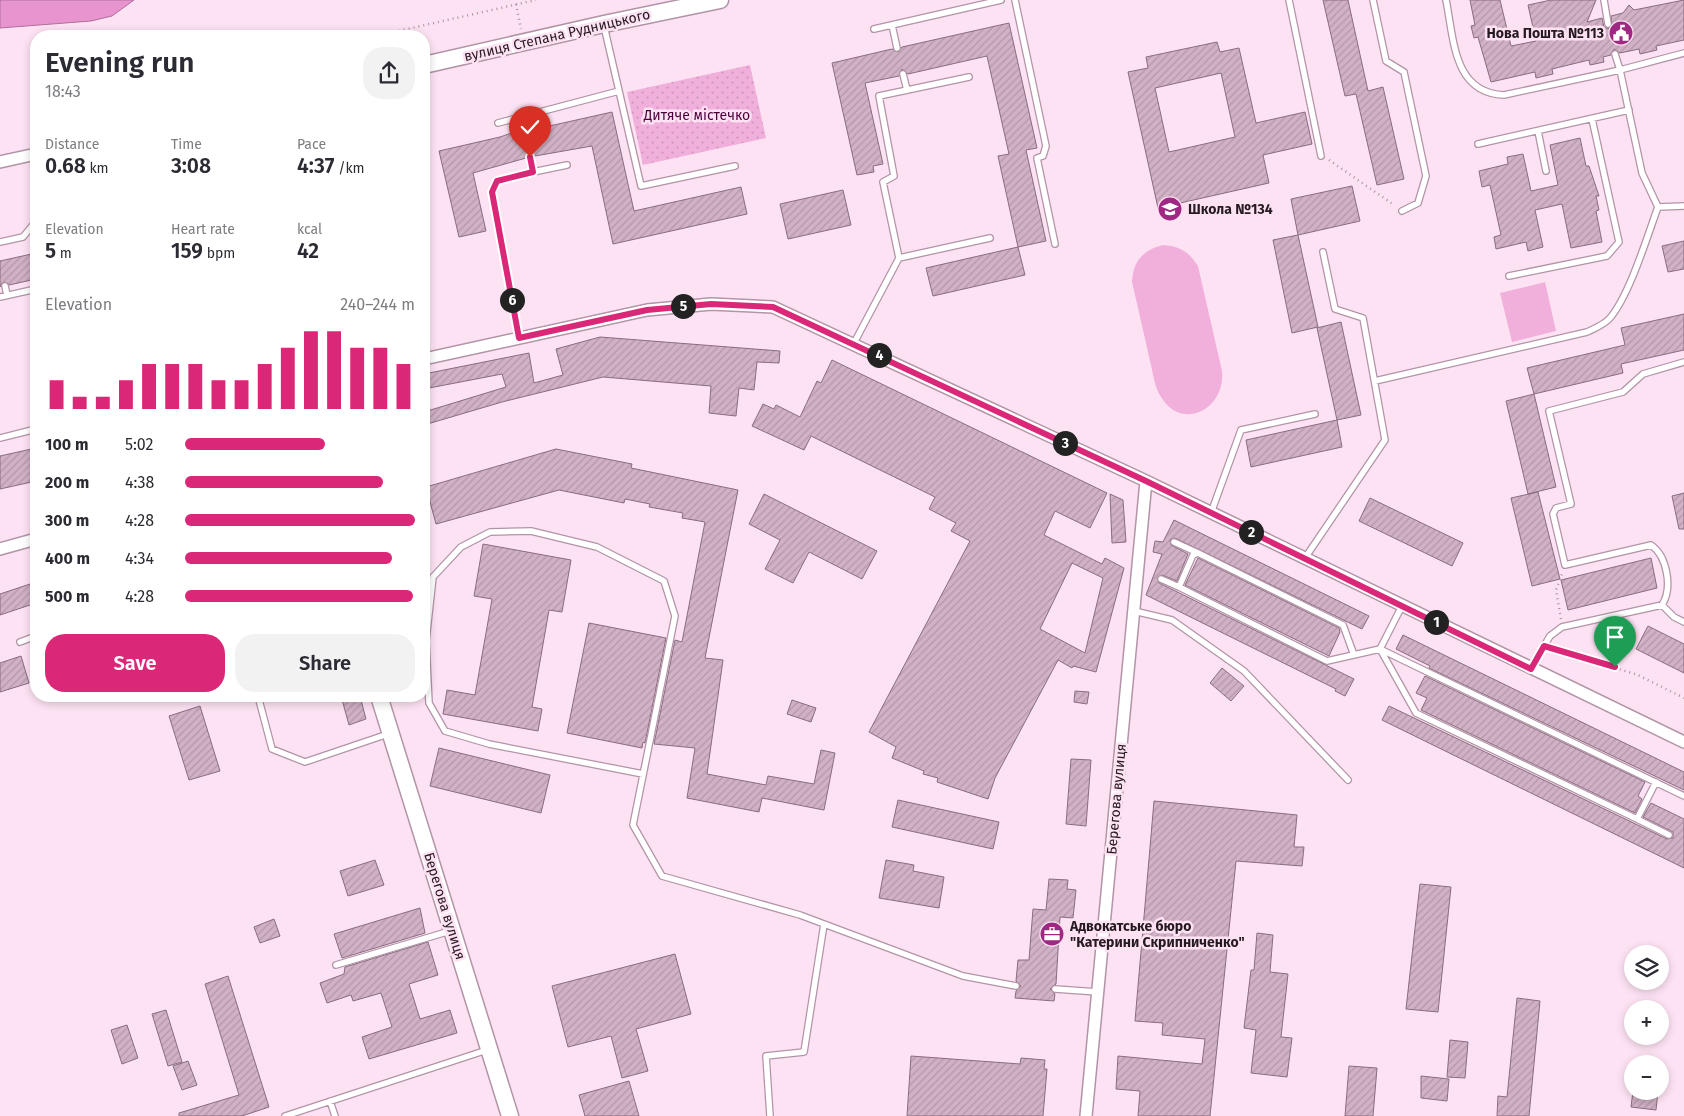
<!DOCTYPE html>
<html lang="en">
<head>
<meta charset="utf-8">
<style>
	body { margin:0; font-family:"Fira Sans",sans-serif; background:#f2f2f3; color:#2b2b33; height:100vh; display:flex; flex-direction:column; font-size:19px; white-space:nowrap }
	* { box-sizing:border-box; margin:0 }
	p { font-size:16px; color:#7c7c81 }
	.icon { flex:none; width:28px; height:28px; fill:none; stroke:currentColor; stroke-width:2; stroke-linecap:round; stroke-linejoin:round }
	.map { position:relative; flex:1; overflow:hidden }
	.panel { position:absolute; left:30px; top:30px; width:400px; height:672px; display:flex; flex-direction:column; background:#fff; border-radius:20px; box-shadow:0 2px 8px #0003 }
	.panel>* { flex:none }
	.buttons { position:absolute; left:1624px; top:945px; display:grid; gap:10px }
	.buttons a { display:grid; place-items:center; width:45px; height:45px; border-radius:50%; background:#fff; box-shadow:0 2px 8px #0003; font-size:25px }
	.pin { position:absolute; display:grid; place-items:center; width:42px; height:42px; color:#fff; margin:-51px -21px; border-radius:50% 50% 50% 0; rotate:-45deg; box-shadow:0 0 5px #0007 }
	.pin .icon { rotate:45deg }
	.km { position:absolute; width:25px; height:25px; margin:-12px; border-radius:50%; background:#222; color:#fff; font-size:14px; line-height:25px; text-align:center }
	.round { display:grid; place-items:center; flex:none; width:52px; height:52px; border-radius:20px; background:#f2f2f3 }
	.headline { display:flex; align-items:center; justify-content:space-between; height:85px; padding:0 15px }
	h1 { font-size:28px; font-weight:600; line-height:38px }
	.metrics { display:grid; grid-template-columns:repeat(3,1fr); gap:8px; height:85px; padding:5px 15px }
	.metrics div { display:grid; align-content:center }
	.metrics b { font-size:21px; font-weight:600 }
	.metrics small { font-size:14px; font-weight:400 }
	.metrics p { font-size:14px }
	.chart { height:140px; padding:10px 15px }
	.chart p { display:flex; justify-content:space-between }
	.chart svg { width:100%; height:90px; margin-top:5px; stroke:#db2777; stroke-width:6 }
	.primary-button { display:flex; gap:10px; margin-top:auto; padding:10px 15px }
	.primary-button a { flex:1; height:58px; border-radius:20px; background:#db2777; color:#fff; font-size:20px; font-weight:600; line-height:58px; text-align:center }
	.primary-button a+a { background:#f2f2f3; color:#2b2b33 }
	ul { padding:0 15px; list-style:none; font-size:16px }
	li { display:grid; grid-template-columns:80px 60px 1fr; align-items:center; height:38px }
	li i { height:12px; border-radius:6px; background:#db2777 }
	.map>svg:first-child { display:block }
	.park { fill:url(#park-dots) }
	.garden { fill:#f1b0db }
	.water { fill:#e894ce; stroke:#ae6f9a }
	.building { fill:url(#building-hatch); stroke:#896d7f; fill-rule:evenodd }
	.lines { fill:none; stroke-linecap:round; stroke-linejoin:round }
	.lane-casing { stroke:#b294a7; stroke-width:8 }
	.street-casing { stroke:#b294a7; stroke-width:14 }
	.secondary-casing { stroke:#b294a7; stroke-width:19 }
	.path { stroke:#aa95a2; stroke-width:2.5; stroke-dasharray:1 4; stroke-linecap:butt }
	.lane { stroke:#fff; stroke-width:5.5 }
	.street { stroke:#fff; stroke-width:11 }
	.secondary { stroke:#fff; stroke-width:16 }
	.route-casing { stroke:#fff; stroke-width:10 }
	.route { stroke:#db2777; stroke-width:6 }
	.labels { text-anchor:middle; stroke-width:5; stroke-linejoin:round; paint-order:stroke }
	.poi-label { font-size:14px; font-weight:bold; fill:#261a22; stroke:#fde2f3; text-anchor:start }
	.street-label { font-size:14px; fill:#261a22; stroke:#fde2f3 }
	.park-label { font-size:14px; fill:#4c003c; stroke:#fde2f3 }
</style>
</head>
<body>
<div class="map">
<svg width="1684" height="1116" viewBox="0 0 1684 1116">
	<defs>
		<pattern id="park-dots" width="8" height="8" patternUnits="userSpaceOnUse" patternTransform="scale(1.25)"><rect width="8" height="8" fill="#f1b0db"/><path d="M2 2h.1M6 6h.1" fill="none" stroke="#ce97bc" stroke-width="1.8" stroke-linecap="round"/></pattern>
		<pattern id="building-hatch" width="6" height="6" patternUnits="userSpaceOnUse" patternTransform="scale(1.25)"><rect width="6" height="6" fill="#d1b1c5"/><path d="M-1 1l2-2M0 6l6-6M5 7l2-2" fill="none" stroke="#b398a9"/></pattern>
	</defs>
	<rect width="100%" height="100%" fill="#fde2f3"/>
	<!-- park -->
	<path class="park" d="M 750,65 L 766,138 L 643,165 L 627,92 Z"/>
	<!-- garden -->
	<path class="garden" d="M 1163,245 C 1180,246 1189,252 1198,266 L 1222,371 C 1226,409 1182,432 1161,397 C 1154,387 1153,372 1150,361 C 1144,334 1138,308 1132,282 C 1133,261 1143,250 1163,245 Z
		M 1545,282 L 1556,331 L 1512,342 L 1500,293 Z"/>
	<!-- water -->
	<path class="water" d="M 0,0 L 134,0 L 112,16 L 91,21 L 0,28 Z"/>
	<!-- building -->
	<path class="building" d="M 1323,0 L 1348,0 L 1368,91 L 1383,87 L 1404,179 L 1377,185 L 1356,94 L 1345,96 Z
		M 1470,0 L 1500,0 L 1511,46 L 1536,41 L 1528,5 L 1551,0 L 1596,0 L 1587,22 L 1602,18 L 1604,27 L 1608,29 L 1612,25 L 1611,16 L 1623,13 L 1629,5 L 1634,10 L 1684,0 L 1684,40 L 1656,46 L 1657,50 L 1640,54 L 1639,49 L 1620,53 L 1614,49 L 1611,55 L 1603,57 L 1604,62 L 1590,65 L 1589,60 L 1552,69 L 1553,74 L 1536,78 L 1535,72 L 1491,82 L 1478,37 L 1474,38 L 1471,26 L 1475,25 Z
		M 1009,23 L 1037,148 L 1026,150 L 1046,241 L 1018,247 L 998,156 L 1009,154 L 987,56 L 908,74 L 902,69 L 899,76 L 865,83 L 883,164 L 873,166 L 874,172 L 857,175 L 832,63 L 892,49 L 898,52 L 902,47 Z
		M 1217,42 L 1220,52 L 1239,48 L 1256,123 L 1305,112 L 1312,144 L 1263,155 L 1269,183 L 1158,208 L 1128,72 L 1148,68 L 1146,57 ZM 1221,73 L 1235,137 L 1169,152 L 1155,88 Z
		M 612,112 L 634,211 L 741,187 L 747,214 L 613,244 L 592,146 L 535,156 L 529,153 L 526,158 L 473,173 L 486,231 L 459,237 L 439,151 L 500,137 L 520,130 L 526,134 L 530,128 L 545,127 Z
		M 1580,138 L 1586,166 L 1589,166 L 1599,196 L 1596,196 L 1599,210 L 1596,211 L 1602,242 L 1571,248 L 1562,204 L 1535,210 L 1543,247 L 1528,251 L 1526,242 L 1496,249 L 1494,237 L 1501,235 L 1490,185 L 1482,187 L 1479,171 L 1508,164 L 1507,157 L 1523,154 L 1531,191 L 1558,185 L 1550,145 Z
		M 1352,186 L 1360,221 L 1298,235 L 1291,199 Z
		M 843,190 L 851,225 L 788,239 L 780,204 Z
		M 1298,235 L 1318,327 L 1292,333 L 1273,240 Z
		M 1684,241 L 1684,269 L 1668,272 L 1662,246 Z
		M 1018,247 L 1025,275 L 933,296 L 926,268 Z
		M 36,253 L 36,279 L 9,285 L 4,282 L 0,287 L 0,261 Z
		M 1684,314 L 1684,350 L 1621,364 L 1623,373 L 1534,394 L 1527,368 L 1625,345 L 1621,328 Z
		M 1341,322 L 1361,415 L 1337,420 L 1317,328 Z
		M 600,337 L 780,351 L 779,363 L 757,362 L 754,390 L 739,388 L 736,416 L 709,413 L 711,386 L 603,377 L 502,402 L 424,425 L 424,412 L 506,387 L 502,374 L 424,389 L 424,374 L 529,353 L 534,383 L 563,375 L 556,349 Z
		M 832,360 L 1107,493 L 1090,528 L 1055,511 L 1044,535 L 1102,564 L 1105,558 L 1124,568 L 1096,672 L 1073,666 L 1072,668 L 1058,660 L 995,778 L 988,799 L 937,782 L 938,778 L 923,774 L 924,771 L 892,758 L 896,747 L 869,732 L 970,541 L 951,531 L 956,523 L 929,509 L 935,497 L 811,436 L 804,450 L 752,426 L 763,404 L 774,409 L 776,405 L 800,417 L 817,381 L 821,383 ZM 1072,563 L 1103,578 L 1085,653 L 1040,629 Z
		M 1534,394 L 1556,487 L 1528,494 L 1506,401 Z
		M 1337,420 L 1342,447 L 1251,467 L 1246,440 Z
		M 36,448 L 36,481 L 0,489 L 0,456 Z
		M 556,449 L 632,464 L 631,468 L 738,490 L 705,658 L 723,660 L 707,774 L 766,785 L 768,776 L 814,784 L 821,750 L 835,753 L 824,810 L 762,798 L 759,812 L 687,798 L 695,748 L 654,744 L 675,640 L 682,642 L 705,522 L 682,518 L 683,513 L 649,507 L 650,504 L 625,499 L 624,503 L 559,490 L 436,524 L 426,487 Z
		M 1538,492 L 1560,579 L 1532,586 L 1511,498 Z
		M 1684,493 L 1684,529 L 1679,529 L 1672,496 Z
		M 764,494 L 877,551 L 862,579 L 809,552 L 793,583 L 765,569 L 780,540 L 749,524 Z
		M 1110,494 L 1123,500 L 1126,542 L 1112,543 Z
		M 1370,498 L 1463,543 L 1452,566 L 1359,521 Z
		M 1174,520 L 1369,616 L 1362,629 L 1175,538 L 1170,540 L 1171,545 L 1188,554 L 1177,581 L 1162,575 L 1157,578 L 1159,583 L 1354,679 L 1345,696 L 1335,691 L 1336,689 L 1146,595 L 1162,554 L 1153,552 L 1155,541 L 1163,542 Z
		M 483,544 L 571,560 L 562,612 L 549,610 L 532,707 L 542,709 L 538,731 L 443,714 L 447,690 L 475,695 L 492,599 L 474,596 Z
		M 1198,558 L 1339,628 L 1340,632 L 1329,656 L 1185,585 Z
		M 1651,558 L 1657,588 L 1568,610 L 1561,580 Z
		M 36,582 L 36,603 L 0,615 L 0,594 Z
		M 589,623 L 666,638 L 645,743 L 643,742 L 642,748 L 567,733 Z
		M 1648,626 L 1684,644 L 1684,673 L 1636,649 Z
		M 1403,635 L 1684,772 L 1684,790 L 1429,668 L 1430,666 L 1396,649 Z
		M 21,656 L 29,683 L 0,692 L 0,663 Z
		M 1222,668 L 1244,686 L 1231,701 L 1210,683 Z
		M 1425,676 L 1645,782 L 1638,796 L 1642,799 L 1635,813 L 1421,710 L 1427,698 L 1416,693 Z
		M 1075,691 L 1089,692 L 1087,704 L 1074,702 Z
		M 341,696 L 360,696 L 366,719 L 349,725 Z
		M 792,700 L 816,708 L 811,722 L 787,714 Z
		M 200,706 L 220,771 L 189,780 L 169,716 Z
		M 1389,706 L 1667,839 L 1673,838 L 1673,832 L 1643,817 L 1651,803 L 1684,819 L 1684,868 L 1382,720 Z
		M 439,748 L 550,775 L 541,813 L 430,786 Z
		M 1071,759 L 1091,760 L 1086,826 L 1066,824 Z
		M 898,800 L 999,822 L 993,849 L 892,827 Z
		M 1154,801 L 1297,815 L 1294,847 L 1304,847 L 1302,866 L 1236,861 L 1210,1116 L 1138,1116 L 1140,1091 L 1116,1089 L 1118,1056 L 1202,1064 L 1205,1039 L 1162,1035 L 1163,1023 L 1135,1021 Z
		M 375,860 L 384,885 L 348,896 L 340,871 Z
		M 886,860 L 914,865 L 913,871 L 944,877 L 939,908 L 879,898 Z
		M 1049,879 L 1068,880 L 1067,889 L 1076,890 L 1073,918 L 1060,917 L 1056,984 L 1050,989 L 1055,994 L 1054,1001 L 1015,998 L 1016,991 L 1021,986 L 1016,981 L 1018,960 L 1029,960 L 1033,909 L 1046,910 Z
		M 1420,884 L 1451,887 L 1438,1012 L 1406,1009 Z
		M 420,908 L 425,933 L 342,958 L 334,934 Z
		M 274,919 L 280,936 L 260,943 L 254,927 Z
		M 1257,933 L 1273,935 L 1270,972 L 1288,974 L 1281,1037 L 1292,1038 L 1287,1077 L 1251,1073 L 1256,1030 L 1244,1028 L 1251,970 L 1254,970 Z
		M 428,942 L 438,975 L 409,984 L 420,1019 L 450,1010 L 457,1033 L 369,1059 L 362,1037 L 392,1027 L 381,993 L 353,1001 L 351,995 L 327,1003 L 320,983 L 344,974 L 345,967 Z
		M 675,954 L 691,1014 L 636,1029 L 648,1071 L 622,1078 L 611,1036 L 568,1047 L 552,986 Z
		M 228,976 L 269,1107 L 242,1116 L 179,1116 L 179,1113 L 239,1095 L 205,984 Z
		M 1517,998 L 1540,1001 L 1529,1116 L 1497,1116 L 1498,1096 L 1507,1097 Z
		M 166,1010 L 182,1062 L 168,1066 L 152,1014 Z
		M 127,1025 L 138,1058 L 122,1064 L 111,1030 Z
		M 1450,1040 L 1468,1042 L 1465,1078 L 1447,1077 Z
		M 911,1056 L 1020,1064 L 1021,1058 L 1045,1060 L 1044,1069 L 1047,1069 L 1043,1116 L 907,1116 Z
		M 188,1061 L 197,1085 L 182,1090 L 173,1066 Z
		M 1349,1066 L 1377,1068 L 1373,1116 L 1345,1116 Z
		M 1421,1076 L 1449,1079 L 1447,1101 L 1421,1098 Z
		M 629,1081 L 639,1116 L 585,1116 L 579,1095 Z
		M 1633,1091 L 1658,1091 L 1656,1110 L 1631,1107 Z"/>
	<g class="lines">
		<defs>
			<path id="lane" d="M 1015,0 L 1046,146 L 1043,156 L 1037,158 L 1055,244
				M 1289,0 L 1321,156
				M 1373,0 L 1386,61 L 1404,72 L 1426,176 L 1418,203 L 1402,211
				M 1446,0 C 1454,39 1453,93 1504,95 L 1620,70 L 1684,53
				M 1604,0 L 1608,24
				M 892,25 L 897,48
				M 604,26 L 641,186 L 735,166
				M 874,29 L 1001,0
				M 1615,54 L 1620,70 L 1642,173 L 1658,207 L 1684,206
				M 903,74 L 907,90
				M 522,117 L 525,129
				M 498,123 L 619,91
				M 1538,131 L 1546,171
				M 1478,144 L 1629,110
				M 530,157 L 533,172 L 567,165
				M 0,242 L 23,237 L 32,226 L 36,225
				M 899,258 L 883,182 L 894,176 L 879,96 L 969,77
				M 1509,276 L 1607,256 L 1619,242 L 1592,119
				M 5,286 L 7,295
				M 0,297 L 36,289
				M 519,338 L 492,192 L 497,181 L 533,172
				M 854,343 L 899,258 L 990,238
				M 1375,381 L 1587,332 C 1595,328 1604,325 1610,318 C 1630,294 1647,237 1658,207
				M 0,438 L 36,429
				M 1211,513 L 1241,430 L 1315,414
				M 1174,542 L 1198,553
				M 1305,558 L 1385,440 L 1363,318 L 1335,309 L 1323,252
				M 1161,579 L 1179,587
				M 1662,605 C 1673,588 1667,556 1651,545 L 1565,565 L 1553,514 L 1556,508 L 1571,504 L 1549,411 L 1623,392 L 1643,374 L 1684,362
				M 1402,606 L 1380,649 L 1684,796
				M 1134,611 L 1172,620 L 1244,671 L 1348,780
				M 20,642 L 36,636
				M 1354,655 L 1343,625 L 1198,553 L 1193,555 L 1179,587 L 1327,661 L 1380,649 L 1416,713 L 1637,819 L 1656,782
				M 1531,668 L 1550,636 L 1562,627 L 1662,605 L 1674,617 L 1684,622
				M 258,696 L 272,749 L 305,762 L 388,734
				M 643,774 L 489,744 L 445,731 L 429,703 L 426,641 L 433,577 L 461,547 L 490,532 L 531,531 L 597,547 L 664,581 L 675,616 L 633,825 L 662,876 L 800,915 L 963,976 L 1016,986
				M 1637,819 L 1669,835
				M 336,965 L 450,931
				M 1055,989 L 1098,992
				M 330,1101 L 335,1116
				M 285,1116 L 487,1050
				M 770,1116 L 766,1056 L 804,1052 L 824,924"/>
			<path id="street" d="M 0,162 L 36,154
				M 424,359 L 647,310 L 711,304 L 773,307 L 1146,481 L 1684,742
				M 0,549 L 36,539
				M 1086,1116 L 1146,481"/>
			<path id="secondary" d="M 424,65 L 604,24 L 720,0
				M 379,696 L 510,1116"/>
		</defs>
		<!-- lane casing -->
		<use href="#lane" class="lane-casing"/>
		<!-- street casing -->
		<use href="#street" class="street-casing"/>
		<!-- secondary casing -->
		<use href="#secondary" class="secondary-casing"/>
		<!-- path -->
		<path class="path" d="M 516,4 L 521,29
			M 391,36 L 394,32 L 536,0
			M 1329,160 L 1394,205
			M 1561,619 L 1556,590 L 1562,574
			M 1553,648 L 1638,675 L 1684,698"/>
		<!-- lane -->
		<use href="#lane" class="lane"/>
		<!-- street -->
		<use href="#street" class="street"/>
		<!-- secondary -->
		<use href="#secondary" class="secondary"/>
	</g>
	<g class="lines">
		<defs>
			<path id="route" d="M 530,157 L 533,172 L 497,181 L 492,192 L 519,338 L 647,310 L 711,304 L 773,307 L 1146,481 L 1531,669 L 1544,646 L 1615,667"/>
		</defs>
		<!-- route casing -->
		<use href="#route" class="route-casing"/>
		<!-- route -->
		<use href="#route" class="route"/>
	</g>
	<!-- icons -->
	<defs>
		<symbol id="civic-disc" viewBox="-11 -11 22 22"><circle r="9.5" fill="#9e2882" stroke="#fde2f3"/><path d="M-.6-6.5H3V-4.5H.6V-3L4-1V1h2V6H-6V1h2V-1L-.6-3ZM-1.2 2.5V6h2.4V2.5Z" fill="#fff"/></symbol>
		<symbol id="school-disc" viewBox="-11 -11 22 22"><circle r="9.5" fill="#9e2882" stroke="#fde2f3"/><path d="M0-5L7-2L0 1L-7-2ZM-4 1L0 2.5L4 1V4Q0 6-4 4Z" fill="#fff"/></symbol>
		<symbol id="office-disc" viewBox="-11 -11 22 22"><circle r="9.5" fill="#9e2882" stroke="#fde2f3"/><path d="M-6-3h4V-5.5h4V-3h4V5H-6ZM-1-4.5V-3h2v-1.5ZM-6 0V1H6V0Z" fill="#fff"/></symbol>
	</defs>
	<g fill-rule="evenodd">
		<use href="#civic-disc" x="1607" y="19" width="28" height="28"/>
		<use href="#school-disc" x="1156" y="195" width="28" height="28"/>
		<use href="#office-disc" x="1038" y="920" width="28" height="28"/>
	</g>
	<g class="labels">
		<!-- poi labels -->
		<g class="poi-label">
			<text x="1604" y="38" text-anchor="end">Нова Пошта №113</text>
			<text x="1188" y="214">Школа №134</text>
			<text x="1070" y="931">Адвокатське бюро<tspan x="1070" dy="16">"Катерини Скрипниченко"</tspan></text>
		</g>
		<!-- street labels -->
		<g class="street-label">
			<text transform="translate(557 35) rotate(-13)" y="5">вулиця Степана Рудницького</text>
			<text transform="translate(1116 799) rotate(-85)" y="5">Берегова вулиця</text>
			<text transform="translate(445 906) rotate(73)" y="5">Берегова вулиця</text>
		</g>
		<!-- park labels -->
		<g class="park-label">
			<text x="697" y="120">Дитяче містечко</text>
		</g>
	</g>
</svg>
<div class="buttons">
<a><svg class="icon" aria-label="layers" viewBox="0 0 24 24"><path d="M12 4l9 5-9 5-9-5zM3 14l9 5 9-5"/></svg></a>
<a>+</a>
<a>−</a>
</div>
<div class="pin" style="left:1615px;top:667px;background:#1e9e55"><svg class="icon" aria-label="arrive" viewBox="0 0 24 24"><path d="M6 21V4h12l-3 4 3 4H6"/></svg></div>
<div class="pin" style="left:530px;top:157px;background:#d93025"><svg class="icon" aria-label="check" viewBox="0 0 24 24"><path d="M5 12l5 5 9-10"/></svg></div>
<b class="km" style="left:1436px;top:622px">1</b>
<b class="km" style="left:1251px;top:532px">2</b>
<b class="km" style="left:1065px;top:443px">3</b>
<b class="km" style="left:879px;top:355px">4</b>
<b class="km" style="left:683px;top:306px">5</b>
<b class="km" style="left:512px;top:300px">6</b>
<section class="panel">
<div class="headline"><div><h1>Evening run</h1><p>18:43</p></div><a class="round"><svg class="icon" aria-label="share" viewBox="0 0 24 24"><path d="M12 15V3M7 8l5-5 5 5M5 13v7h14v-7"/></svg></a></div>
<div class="metrics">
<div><p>Distance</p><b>0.68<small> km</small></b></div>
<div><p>Time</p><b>3:08</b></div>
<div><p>Pace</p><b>4:37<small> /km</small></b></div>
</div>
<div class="metrics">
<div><p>Elevation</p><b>5<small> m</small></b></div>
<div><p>Heart rate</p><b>159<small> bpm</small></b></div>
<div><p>kcal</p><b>42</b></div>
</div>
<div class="chart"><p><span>Elevation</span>240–244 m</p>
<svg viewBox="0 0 160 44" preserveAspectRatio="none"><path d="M5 44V30M15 44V38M25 44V38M35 44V30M45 44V22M55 44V22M65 44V22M75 44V30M85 44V30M95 44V22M105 44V14M115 44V6M125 44V6M135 44V14M145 44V14M155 44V22"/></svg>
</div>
<ul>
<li><b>100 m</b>5:02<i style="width:61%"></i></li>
<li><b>200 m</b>4:38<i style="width:86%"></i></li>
<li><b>300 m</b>4:28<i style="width:100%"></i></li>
<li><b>400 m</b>4:34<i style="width:90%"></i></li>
<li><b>500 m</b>4:28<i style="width:99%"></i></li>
</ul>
<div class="primary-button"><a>Save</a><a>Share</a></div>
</section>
</div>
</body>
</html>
